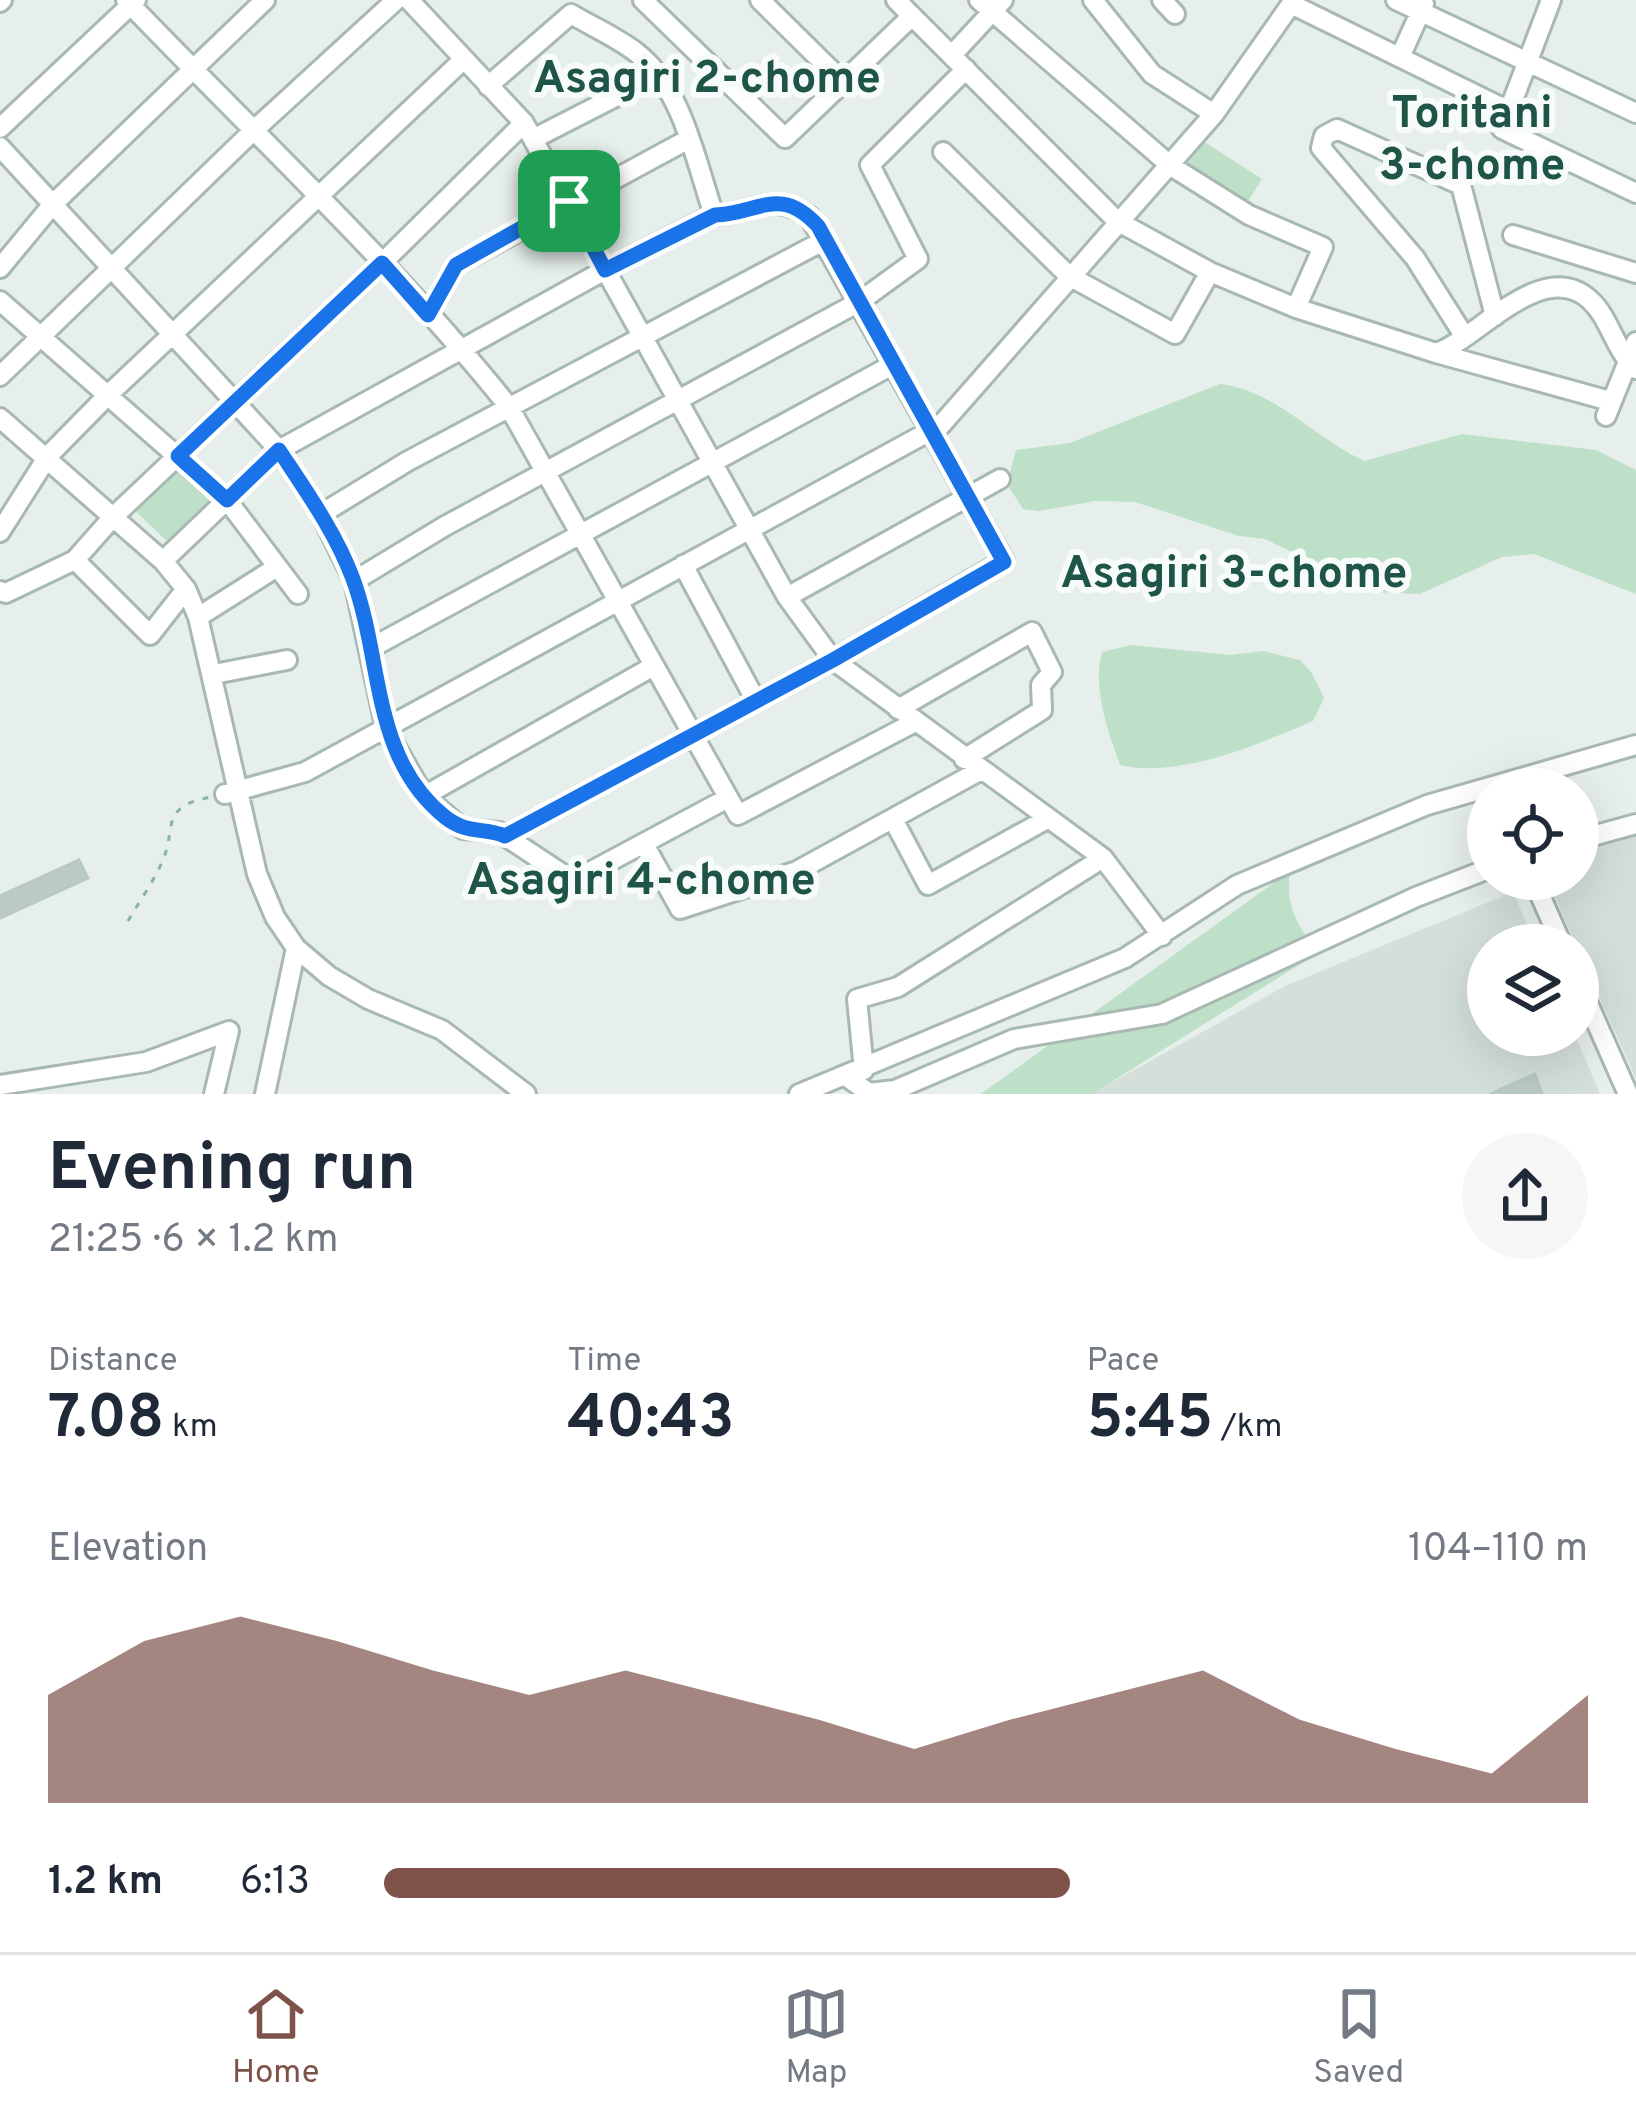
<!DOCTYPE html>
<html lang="en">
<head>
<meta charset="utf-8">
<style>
	body { margin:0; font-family:Overpass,sans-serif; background:#f6f6f7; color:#1f2937; height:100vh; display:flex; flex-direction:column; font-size:45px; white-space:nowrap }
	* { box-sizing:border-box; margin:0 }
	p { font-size:39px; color:#747a83 }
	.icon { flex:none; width:66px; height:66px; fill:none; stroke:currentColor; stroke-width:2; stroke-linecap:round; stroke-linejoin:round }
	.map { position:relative; height:1094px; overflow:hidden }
	.details { display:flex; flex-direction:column; background:#fff; flex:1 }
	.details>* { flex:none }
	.fabs { position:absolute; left:1467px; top:768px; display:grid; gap:24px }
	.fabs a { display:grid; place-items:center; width:132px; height:132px; border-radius:50%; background:#fff; box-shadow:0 12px 48px #0002; font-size:60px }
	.pin { position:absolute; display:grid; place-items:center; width:102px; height:102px; color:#fff; margin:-51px; border-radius:24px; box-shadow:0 6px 18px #0006 }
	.round { display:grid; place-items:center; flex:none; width:126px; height:126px; border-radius:63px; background:#f6f6f7 }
	.head { display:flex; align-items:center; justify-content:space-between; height:204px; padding:0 48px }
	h1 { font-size:66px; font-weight:700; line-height:90px }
	.metrics { display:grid; grid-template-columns:repeat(3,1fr); gap:18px; height:204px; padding:12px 48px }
	.metrics div { display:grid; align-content:center }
	.metrics b { font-size:60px; font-weight:700 }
	.metrics small { font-size:33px; font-weight:400 }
	.metrics p { font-size:33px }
	.chart { height:336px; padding:24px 48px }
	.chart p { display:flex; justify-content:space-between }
	.chart svg { width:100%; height:216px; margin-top:12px; fill:#7f5249; opacity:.7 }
	ul { padding:0 48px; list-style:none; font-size:39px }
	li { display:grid; grid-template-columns:192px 144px 1fr; align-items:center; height:90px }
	li i { height:30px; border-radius:15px; background:#7f5249 }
	.dock { display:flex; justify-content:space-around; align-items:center; height:168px; border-top:3px solid #e0e1e3; background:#fff; font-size:33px; color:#747a83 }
	.dock a { display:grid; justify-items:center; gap:6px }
	.dock .on { color:#7f5249 }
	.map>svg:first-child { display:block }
	.built { fill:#d4dfda }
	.green { fill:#bfe0c8 }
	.building { fill:#bbcac4; stroke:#b8c9c2; stroke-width:3 }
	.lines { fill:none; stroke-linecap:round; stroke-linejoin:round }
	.minor-casing { stroke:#a8b8b2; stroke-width:24 }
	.path { stroke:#86b3a5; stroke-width:3; stroke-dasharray:6 9; stroke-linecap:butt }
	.minor { stroke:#fff; stroke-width:18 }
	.route-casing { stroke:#fff; stroke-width:24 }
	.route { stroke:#1a73e8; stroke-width:15 }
	.labels { text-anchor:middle; stroke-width:12; stroke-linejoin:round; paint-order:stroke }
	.neighbourhood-label { font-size:45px; font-weight:bold; fill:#1f5548; stroke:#f7fbf9 }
</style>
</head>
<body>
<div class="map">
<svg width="1636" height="1094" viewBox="0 0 1636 1094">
	<rect width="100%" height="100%" fill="#e6efeb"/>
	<!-- built -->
	<path class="built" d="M 1636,834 L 1636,1079 L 1547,879 L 1578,879 L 1578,849 Z
		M 1513,892 L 1536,945 L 1488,945 L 1488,1035 L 1575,1035 L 1600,1094 L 1091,1094 L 1285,986 Z"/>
	<!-- green -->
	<path class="green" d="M 1203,141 L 1262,179 L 1245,206 L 1181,164 Z
		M 1220,384 C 1277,391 1314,438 1364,461 L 1462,434 L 1596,450 L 1636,470 L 1636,594 L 1534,554 L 1502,557 L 1420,594 L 1375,592 L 1265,539 L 1239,536 L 1135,502 L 1095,501 L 1039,511 L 1023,509 L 1007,484 L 1016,450 L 1070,443 Z
		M 178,462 L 220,500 L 171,545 L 131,507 Z
		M 1131,645 L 1231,655 L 1263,651 L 1300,660 L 1312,673 L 1324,698 L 1313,721 C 1257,744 1181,779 1120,765 C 1108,732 1092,687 1102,652 Z
		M 1290,871 C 1285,906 1298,926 1318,953 L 1092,1094 L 981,1094 Z"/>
	<!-- building -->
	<path class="building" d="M 79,860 L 88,878 L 0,918 L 0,896 Z
		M 1535,1074 L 1542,1094 L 1490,1094 Z"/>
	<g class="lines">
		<defs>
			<path id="minor" d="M 126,0 C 255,135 393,262 509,407 L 738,815 L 915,722
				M 409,0 L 524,123 L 787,597 L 833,660 L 1103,858 L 1162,936
				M 643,0 L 785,138 L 912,16
				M 760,0 L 844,83
				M 896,0 L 1117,221 L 1210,272 L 1296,308 L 1436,353 C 1477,340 1542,256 1590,300 C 1610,318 1615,351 1636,369
				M 979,0 L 1171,166 L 1249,215 L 1323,247 L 1296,308
				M 1093,0 L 1152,74 L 1214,114
				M 1162,0 L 1175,14
				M 1396,0 L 1636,113
				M 1551,0 L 1502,129 L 1636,193
				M 0,2 L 2,0
				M 1291,4 L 1509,111
				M 952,55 L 1003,0
				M 1400,57 L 1424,4
				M 488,86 L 571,14 C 593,27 618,38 637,53 C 683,89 696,163 714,215
				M 0,128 L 136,0
				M 533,139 L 658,75
				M 0,147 L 279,450 L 321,514 L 354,581 L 386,730 L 424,796 L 463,829 L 499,832 L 573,881 L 728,798
				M 943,152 L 1069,276 L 1175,334 L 1210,272
				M 1513,235 L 1636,273
				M 0,268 L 53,204 L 265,0
				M 0,301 L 227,500 L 298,594
				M 428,315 L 456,265 L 687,140
				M 1463,334 L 1415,258 L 1321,148 L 1324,136 L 1337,129 L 1461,185 L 1495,316
				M 1436,353 L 1610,401
				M 0,376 L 253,131 L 396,0
				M 1606,416 L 1636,342
				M 0,418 L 163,561 L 186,589 L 198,617 L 257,874 L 275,917 L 296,948 L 329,976 L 368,999 L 442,1030 L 526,1094
				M 321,514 L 408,461 L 825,240
				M 0,532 L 48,456 L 108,395 L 463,60
				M 75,560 L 113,517 L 382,263 L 524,123
				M 163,561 L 279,450 L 605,270 L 714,215 C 755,214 769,190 809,216 L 1004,561 L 833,660 L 505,836
				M 683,565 L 756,701
				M 354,581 L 445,526 L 859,302 L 918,259 L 870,165 L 966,69
				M 0,591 L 6,593 L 75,560 L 150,635 L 186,589
				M 787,597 L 1000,479
				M 198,617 L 277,567
				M 369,649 L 894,364
				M 214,674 L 287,660
				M 898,709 L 1032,632 L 1052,672 L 1041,685 L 1042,710 L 964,759
				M 225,794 L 305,772 L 941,425 L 1214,114 L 1294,0
				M 424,796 L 652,667
				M 894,821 L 928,885 L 1047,819
				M 1578,840 L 1636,824
				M 644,844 L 680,909 L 797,871 L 981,770
				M 1533,879 L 1562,945
				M 1578,981 L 1628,1094
				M 864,1070 L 857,999 L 898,987 L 1103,858
				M 847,1077 L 869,1093 L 895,1090 L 1014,1039 L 1162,1014 L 1416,897 L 1488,869
				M 0,1085 L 146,1062 L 229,1031 L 214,1094
				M 265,1094 L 296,948
				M 799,1094 L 1125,958 L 1237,885 L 1427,805 L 1636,745"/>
		</defs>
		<!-- minor casing -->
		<use href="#minor" class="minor-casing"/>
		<!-- path -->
		<path class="path" d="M 128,921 C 139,902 154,881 163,860 C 177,826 159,807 211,797"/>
		<!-- minor -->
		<use href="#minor" class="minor"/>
	</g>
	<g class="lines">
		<defs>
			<path id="route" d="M 569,201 L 605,270 L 715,215 C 759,214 779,184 818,226 L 1004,562 L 833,660 L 505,836 C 484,827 468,835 445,817 C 371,758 383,660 353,579 C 336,533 306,491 279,450 L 227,500 L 178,456 L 382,263 L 428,315 L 456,265 Z"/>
		</defs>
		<!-- route casing -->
		<use href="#route" class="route-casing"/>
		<!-- route -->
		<use href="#route" class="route"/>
	</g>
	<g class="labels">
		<!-- neighbourhood labels -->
		<g class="neighbourhood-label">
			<text x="707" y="92">Asagiri 2-chome</text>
			<text x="1472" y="127">Toritani<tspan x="1472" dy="52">3-chome</tspan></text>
			<text x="1234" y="587">Asagiri 3-chome</text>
			<text x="641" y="894">Asagiri 4-chome</text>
		</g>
	</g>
</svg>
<div class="fabs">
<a><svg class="icon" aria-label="locate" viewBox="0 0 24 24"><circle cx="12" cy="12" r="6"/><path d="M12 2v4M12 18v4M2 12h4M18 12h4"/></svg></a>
<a><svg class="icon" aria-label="layers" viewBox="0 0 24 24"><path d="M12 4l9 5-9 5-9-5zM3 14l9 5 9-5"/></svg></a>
</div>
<div class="pin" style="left:569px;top:201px;background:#1e9e55"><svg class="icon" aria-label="arrive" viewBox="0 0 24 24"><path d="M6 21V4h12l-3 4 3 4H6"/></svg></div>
</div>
<section class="details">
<div class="head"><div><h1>Evening run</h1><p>21:25 · 6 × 1.2 km</p></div><a class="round"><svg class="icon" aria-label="share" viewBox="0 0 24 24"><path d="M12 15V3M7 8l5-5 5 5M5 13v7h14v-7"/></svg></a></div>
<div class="metrics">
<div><p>Distance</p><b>7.08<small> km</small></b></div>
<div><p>Time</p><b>40:43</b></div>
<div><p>Pace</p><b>5:45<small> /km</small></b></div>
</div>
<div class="chart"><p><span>Elevation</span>104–110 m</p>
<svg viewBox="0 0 160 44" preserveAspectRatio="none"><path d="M0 44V22L10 11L20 6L30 11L40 17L50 22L60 17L70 22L80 27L90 33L100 27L110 22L120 17L130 27L140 33L150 38L160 22V44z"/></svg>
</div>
<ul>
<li><b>1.2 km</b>6:13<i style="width:57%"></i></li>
</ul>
</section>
<nav class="dock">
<a class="on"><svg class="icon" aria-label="home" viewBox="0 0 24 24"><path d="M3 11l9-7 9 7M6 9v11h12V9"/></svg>Home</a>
<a><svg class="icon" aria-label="map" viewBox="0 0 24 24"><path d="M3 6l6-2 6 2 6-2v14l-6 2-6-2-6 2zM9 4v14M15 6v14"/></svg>Map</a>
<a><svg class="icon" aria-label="saved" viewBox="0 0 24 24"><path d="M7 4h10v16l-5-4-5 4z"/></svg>Saved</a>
</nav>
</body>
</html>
